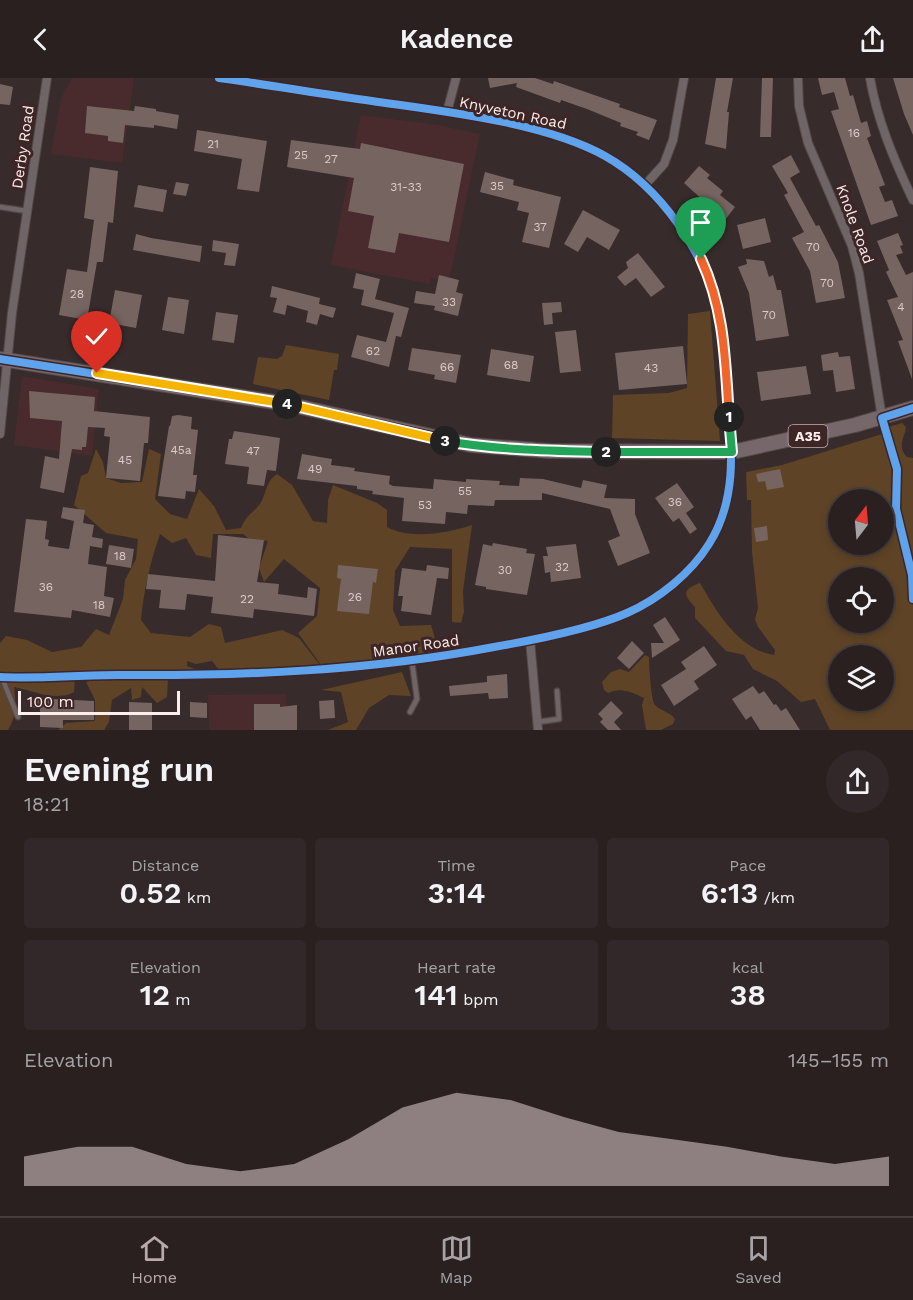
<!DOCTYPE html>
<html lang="en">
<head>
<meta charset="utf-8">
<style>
	body { margin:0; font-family:"Work Sans",sans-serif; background:#322829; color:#f1f3f6; height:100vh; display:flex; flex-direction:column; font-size:22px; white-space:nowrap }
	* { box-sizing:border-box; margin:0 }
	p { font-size:20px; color:#a5a3a5 }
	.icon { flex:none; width:33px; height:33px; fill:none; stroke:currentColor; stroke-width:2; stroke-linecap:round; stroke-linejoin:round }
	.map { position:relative; height:652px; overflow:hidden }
	.drawer { display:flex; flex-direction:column; background:#2a2020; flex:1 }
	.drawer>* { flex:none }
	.needle { width:39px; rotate:16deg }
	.controls { position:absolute; left:828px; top:411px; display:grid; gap:12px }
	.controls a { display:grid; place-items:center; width:66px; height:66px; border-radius:50%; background:#2a2020; box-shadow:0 3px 9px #0003,0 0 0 2px #463e3e; font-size:30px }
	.scale { position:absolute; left:18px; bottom:15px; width:162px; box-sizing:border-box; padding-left:6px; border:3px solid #feeded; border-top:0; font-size:16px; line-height:21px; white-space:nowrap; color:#feeded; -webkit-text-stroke:4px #3e2526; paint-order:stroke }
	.pin { position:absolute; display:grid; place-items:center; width:51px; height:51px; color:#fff; margin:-62px -26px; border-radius:50% 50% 50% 0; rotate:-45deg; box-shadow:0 0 6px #0007 }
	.pin .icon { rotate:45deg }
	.km { position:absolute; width:30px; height:30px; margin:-15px; border-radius:50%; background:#222; color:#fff; font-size:16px; line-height:30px; text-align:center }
	.round { display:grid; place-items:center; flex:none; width:63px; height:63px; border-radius:32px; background:#322829 }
	.head { display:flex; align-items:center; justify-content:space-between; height:102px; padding:0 24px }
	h1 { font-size:33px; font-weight:600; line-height:45px }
	.stats { display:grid; grid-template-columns:repeat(3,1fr); gap:9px; height:102px; padding:6px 24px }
	.stats div { display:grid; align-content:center; border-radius:6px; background:#322829; text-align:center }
	.stats b { font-size:30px; font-weight:600 }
	.stats small { font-size:16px; font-weight:400 }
	.stats p { font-size:16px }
	.chart { height:168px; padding:12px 24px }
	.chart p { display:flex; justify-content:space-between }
	.chart svg { width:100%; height:108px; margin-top:6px; fill:#b9a9a9; opacity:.7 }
	header { display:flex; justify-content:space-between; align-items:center; height:78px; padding:0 24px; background:#2a2020; font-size:27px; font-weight:600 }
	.tabs { display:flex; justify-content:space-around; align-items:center; height:84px; border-top:2px solid #463e3e; background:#2a2020; font-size:16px; color:#a5a3a5 }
	.tabs a { display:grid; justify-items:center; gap:3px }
	.tabs .selected { color:#b9a9a9 }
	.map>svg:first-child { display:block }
	.built { fill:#492b2d }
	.green { fill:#5e4326; fill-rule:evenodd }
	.building { fill:#766460 }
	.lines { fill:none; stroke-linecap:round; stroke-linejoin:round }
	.service-casing { stroke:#544848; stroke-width:7 }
	.minor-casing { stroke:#544848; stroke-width:10 }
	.primary-casing { stroke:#544848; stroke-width:16 }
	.service { stroke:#706566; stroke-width:4.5 }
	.minor { stroke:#706566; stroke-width:8 }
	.primary { stroke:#76676b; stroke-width:14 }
	.cycleway-casing { stroke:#3e2526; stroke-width:11 }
	.cycleway { stroke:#60a3ed; stroke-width:8 }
	.split-1-casing { stroke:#fff; stroke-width:12 }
	.split-2-casing { stroke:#fff; stroke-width:12 }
	.split-3-casing { stroke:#fff; stroke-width:12 }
	.split-4-casing { stroke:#fff; stroke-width:12 }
	.split-5-casing { stroke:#fff; stroke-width:12 }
	.split-1 { stroke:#f0652b; stroke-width:8 }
	.split-2 { stroke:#22a559; stroke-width:8 }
	.split-3 { stroke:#22a559; stroke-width:8 }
	.split-4 { stroke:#f5b400; stroke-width:8 }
	.split-5 { stroke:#f5b400; stroke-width:8 }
	.labels { text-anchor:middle; stroke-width:6; stroke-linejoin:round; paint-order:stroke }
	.number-label { font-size:12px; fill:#dccbca }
	.shield { fill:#3e2526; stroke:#c4b1b1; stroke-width:1.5 }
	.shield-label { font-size:14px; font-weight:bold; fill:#feeded }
	.street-label { font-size:15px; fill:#feeded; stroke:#3e2526 }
</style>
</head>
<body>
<header><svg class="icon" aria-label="back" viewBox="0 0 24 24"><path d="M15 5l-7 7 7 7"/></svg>Kadence<svg class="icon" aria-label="share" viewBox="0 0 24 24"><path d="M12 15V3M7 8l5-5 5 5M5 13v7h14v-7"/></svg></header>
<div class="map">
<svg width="913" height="652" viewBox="0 0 913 652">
	<rect width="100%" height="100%" fill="#382b2b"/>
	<!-- built -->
	<path class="built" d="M 72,0 L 134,0 L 122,85 L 51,76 L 61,20 Z
		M 361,37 L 438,47 L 480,56 L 449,203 L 431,200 L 430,206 L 331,187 Z
		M 22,298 L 99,311 L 92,378 L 14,367 Z
		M 286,616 L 287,652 L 209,652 L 208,617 Z"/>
	<!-- green -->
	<path class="green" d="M 710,233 L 720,363 L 612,360 L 613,317 L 669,315 L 687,310 L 688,236 Z
		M 286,267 L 339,276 L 337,292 L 334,292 L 329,322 L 253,306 L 258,279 L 277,281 L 282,278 Z
		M 902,345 L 906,349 C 904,361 897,369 907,379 L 913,380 L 913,652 L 830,652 L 815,621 L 801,624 L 777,603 L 753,591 L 744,577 L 726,573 L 695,540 L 695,529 C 683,517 682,511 700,505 C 716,533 739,572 774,577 L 775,572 L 758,549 L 755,541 L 758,530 L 752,474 L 751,422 L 747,422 L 746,394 L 782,387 L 882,356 L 888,349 ZM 838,422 L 884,422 L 884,466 L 838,466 ZM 838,500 L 884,500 L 884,544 L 838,544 ZM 838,578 L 884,578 L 884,622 L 838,622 Z
		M 96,371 L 103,384 L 106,400 L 121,405 L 142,404 L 149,371 L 161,376 L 155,421 L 170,436 L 187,441 L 199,411 L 214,428 L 226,452 L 241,450 C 247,436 252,436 260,426 C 267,415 265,404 277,396 L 292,407 L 313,443 L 327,445 L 328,422 L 333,407 L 377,425 L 387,432 L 387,449 C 410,462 448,455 472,447 L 463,513 L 464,534 L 461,545 L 452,544 L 452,471 L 410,469 L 395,493 L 393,532 L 400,548 L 431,547 L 437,567 L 437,574 L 402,580 L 321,587 L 298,555 L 317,538 L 320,510 L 284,481 L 264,504 L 259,490 L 268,463 L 249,461 L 243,456 L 213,456 L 211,480 L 196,477 L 186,460 L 172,465 L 160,456 C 150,485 144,511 141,542 L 151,555 L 190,559 L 209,546 L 221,549 L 225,565 L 282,552 L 299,560 L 320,587 L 220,593 L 212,583 L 196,586 L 187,583 L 187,588 L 202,594 L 0,596 L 0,565 L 6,558 L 27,562 L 52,574 L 81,569 L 96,551 L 109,557 L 123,521 L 125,502 L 136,481 L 138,461 L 106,455 L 74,427 L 81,398 L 88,395 Z
		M 645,577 L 649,579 C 649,586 651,623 655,627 C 660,633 669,633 675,641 L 673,646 L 661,652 L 646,652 L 642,627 L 644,620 C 631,614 621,609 608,615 L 604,612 L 602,604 L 611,594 L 620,591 L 629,594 Z
		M 402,594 L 411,618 L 389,617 L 369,630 L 356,652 L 328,652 L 348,644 L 341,614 L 321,612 Z
		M 75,601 L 74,614 C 56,624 34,613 14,609 C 16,625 17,638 8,652 L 0,652 L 0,602 Z
		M 97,601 L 168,601 L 167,619 L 157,625 L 142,609 L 141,619 L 132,622 L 131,610 L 112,622 L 109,644 L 104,652 L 58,652 L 66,645 L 95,643 L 95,622 L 86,604 Z"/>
	<!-- building -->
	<path class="building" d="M 488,0 L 535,0 L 553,6 L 554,3 L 620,26 L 619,29 L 657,42 L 649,62 L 636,57 L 638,54 L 620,48 L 621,45 L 587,31 L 561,22 L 560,25 L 516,9 L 517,5 L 490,10 Z
		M 716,0 L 733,0 L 727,34 L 729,34 L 726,71 L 705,66 Z
		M 762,0 L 773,0 L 771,59 L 760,59 Z
		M 818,0 L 845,0 L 850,18 L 853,17 L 861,45 L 867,43 L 871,58 L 867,60 L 885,107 L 879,109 L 885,124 L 892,122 L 898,138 L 871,147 L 831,33 L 839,31 L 834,14 L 822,17 Z
		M 893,0 L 913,0 L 913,57 L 904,36 Z
		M 0,6 L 13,9 L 10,27 L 0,26 Z
		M 87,28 L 134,33 L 135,28 L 156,31 L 156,33 L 179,37 L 177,51 L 154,47 L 154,50 L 125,47 L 123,65 L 108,63 L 108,58 L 85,55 Z
		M 197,52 L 267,63 L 259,114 L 237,111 L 242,81 L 194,73 Z
		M 291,62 L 360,71 L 361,65 L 464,86 L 449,164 L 399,155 L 395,175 L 368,170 L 374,138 L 348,133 L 354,100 L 287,89 Z
		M 791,77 L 800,94 L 790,100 L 816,148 L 819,147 L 838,184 L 845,220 L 816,225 L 810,193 L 792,160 L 804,154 L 784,117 L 788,115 L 772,88 Z
		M 699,88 L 710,97 L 707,100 L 723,113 L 720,117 L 735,129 L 725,142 L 684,105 Z
		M 90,89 L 118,93 L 113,145 L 108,144 L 103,184 L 97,184 L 87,242 L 59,237 L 67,191 L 87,194 L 94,142 L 84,140 Z
		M 485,94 L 514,102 L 513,107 L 561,119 L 549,170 L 522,164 L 529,135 L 517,132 L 519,124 L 480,114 Z
		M 176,104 L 189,106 L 186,118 L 173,116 Z
		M 138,107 L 167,112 L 163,134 L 134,129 Z
		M 583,132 L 620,152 L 609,172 L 587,159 L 578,174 L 564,166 Z
		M 765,140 L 771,164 L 743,171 L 737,147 Z
		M 898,155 L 903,167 L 900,168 L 903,175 L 896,177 L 906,197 L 913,194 L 912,301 L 898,263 L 903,262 L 887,222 L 898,219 L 886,194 L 889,192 L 877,163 Z
		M 136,156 L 151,160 L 202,168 L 200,184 L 133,172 Z
		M 213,162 L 239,166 L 235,188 L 224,187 L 226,175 L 212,173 Z
		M 638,175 L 665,209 L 651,219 L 636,200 L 625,208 L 617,199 L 628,190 L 626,184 Z
		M 746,181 L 764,183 L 769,199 L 773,197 L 777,212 L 781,212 L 789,258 L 756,263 L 749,215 L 738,189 L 747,186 Z
		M 356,195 L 380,201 L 375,221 L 409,230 L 401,259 L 396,258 L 389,289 L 351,279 L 357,257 L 386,264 L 394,235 L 361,227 L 364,212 L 353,210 Z
		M 439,197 L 459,202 L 456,214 L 463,216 L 458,238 L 434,232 L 435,228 L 414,225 L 416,213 L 435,216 Z
		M 272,208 L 320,220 L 319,226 L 336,230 L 333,240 L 320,236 L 317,247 L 306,244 L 308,233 L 287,227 L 285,237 L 273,234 L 277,220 L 270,219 Z
		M 115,212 L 142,217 L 136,250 L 109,245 Z
		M 168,219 L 189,222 L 184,256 L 162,252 Z
		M 561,224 L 562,234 L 552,235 L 553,246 L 544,247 L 542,225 Z
		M 216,234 L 238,237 L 234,265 L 212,262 Z
		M 576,252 L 581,293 L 560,295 L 555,254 Z
		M 683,268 L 687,306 L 619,312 L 615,275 Z
		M 412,270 L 461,277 L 456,305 L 434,301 L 435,297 L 408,292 Z
		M 491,271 L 534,278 L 530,304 L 487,297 Z
		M 838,274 L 839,279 L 850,278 L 855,311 L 836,314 L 833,292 L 823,293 L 821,277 Z
		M 806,288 L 811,316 L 761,323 L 757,294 Z
		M 29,313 L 95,319 L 94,333 L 150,339 L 148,365 L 144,365 L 140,403 L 106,400 L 110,359 L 104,358 L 105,350 L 88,349 L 86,369 L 82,369 L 82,372 L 72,371 L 64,415 L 40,410 L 45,378 L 59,381 L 62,343 L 30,340 Z
		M 178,337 L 192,339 L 191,351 L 198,352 L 193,397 L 197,397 L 195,414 L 186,413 L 185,421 L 158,418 L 169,348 L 170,348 L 172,338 Z
		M 234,353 L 280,360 L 276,393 L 267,392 L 264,408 L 247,406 L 249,389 L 225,386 L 229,361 L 232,361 Z
		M 302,376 L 332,381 L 331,387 L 355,390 L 354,393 L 390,398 L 389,406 L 393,408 L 433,411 L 434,401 L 466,404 L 466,401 L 482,402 L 500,403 L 499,407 L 519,408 L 520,400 L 543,401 L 581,410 L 583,402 L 607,407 L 604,420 L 635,421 L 635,436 L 650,475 L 618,488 L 608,463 L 620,458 L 610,431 L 542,415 L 542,422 L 495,422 L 494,428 L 468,427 L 467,436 L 446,434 L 445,446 L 402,443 L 404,420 L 372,416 L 373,413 L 357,411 L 357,408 L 297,401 Z
		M 780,391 L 784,409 L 767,412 L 765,403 L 758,404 L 756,396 Z
		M 677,405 L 694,429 L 686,435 L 697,451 L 690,456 L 679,440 L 673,444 L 655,420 Z
		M 63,429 L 85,432 L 83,445 L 94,447 L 92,459 L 103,461 L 102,470 L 90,468 L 88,486 L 107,489 L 104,518 L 114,520 L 110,539 L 72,532 L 71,540 L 14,534 L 26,441 L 47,443 L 45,461 L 49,462 L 48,468 L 69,471 L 74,443 L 61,440 Z
		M 767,448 L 768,462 L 756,464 L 754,450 Z
		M 218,457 L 264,462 L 257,504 L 279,506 L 278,516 L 307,520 L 308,509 L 317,511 L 314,538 L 254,531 L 253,540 L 211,535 L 213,519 L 187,516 L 185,532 L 159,530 L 161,512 L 146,511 L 148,496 L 215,503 Z
		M 493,465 L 527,471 L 526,475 L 535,476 L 527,517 L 486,511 L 486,509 L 475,507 L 483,466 L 492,468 Z
		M 576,466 L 581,500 L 551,504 L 550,494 L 545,495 L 543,478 L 548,478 L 546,469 Z
		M 109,467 L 134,471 L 131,490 L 106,486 Z
		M 338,487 L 378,491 L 376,505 L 373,504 L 369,536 L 337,533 L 341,501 L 337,500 Z
		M 427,487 L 449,490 L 448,501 L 437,500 L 431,537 L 401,533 L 403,518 L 398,518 L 402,490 L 426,493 Z
		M 665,539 L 680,562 L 652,580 L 651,565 L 664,565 L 653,547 Z
		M 632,563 L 644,575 L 629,591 L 617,580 Z
		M 704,568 L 717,587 L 694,603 L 699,611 L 674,628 L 661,607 L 686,591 L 681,584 Z
		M 507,596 L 508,620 L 489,621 L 488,615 L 450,618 L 449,608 L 487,604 L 487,598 Z
		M 753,608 L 759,616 L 764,613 L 774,627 L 776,626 L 781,633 L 786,630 L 800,652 L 760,652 L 751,638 L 746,642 L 732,621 Z
		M 32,620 L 94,623 L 94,642 L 63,642 L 63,650 L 40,649 L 40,630 L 32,630 Z
		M 334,622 L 335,640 L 320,641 L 319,623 Z
		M 611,623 L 623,635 L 614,644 L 621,652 L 608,652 L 600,644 L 603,641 L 598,636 Z
		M 129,624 L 152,625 L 152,652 L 129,652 Z
		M 190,624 L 207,625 L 207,640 L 190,639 Z
		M 254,626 L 280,626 L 280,629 L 297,627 L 297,652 L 254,652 Z"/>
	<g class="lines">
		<defs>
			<path id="service" d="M 0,129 L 27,133
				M 2,600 L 18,639
				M 410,634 L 417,621 L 412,584
				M 538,644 L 559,641 L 557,613"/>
			<path id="minor" d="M 798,0 L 799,28 L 808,65 L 852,168 L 859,195 L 882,340
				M 870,0 C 877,42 895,84 913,122
				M 447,34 L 456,0
				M 645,107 L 664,86 L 673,62 L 684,0
				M 0,356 L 12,235 L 47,0
				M 530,562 L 538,652
				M 0,599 C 39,601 79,597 118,597 C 246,598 368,593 494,569 C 534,562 591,551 627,535 C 659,521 691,495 709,466 C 737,422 732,371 728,323 C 726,293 724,264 720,235 C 703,173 662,110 605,78 C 544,44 441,33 372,23 C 321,16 270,7 219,0"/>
			<path id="primary" d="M 0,281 L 287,326 L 471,367 L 550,373 L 732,374 L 855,347 L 913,330"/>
		</defs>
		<!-- service casing -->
		<use href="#service" class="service-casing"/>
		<!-- minor casing -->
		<use href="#minor" class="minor-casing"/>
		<!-- primary casing -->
		<use href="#primary" class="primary-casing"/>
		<!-- service -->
		<use href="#service" class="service"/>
		<!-- minor -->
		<use href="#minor" class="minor"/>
		<!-- primary -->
		<use href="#primary" class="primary"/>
		<defs>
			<path id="cycleway" d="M 0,281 L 287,326 L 471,367 L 550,373 L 732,374
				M 913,330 L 882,340 L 897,391 L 896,431 L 912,497 L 913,521
				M 0,599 C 39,601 79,597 118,597 C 246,598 368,593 494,569 C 534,562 591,551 627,535 C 659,521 691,495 709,466 C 737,422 732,371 728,323 C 726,293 724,264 720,235 C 703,173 662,110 605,78 C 544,44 441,33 372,23 C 321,16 270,7 219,0"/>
		</defs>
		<!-- cycleway casing -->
		<use href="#cycleway" class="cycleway-casing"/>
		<!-- cycleway -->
		<use href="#cycleway" class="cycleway"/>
	</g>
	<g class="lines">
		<defs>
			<path id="split-1" d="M 701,181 C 725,233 725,283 729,339"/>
			<path id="split-2" d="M 606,374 L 732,374 L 729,339"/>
			<path id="split-3" d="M 445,363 C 498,372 552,373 606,374"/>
			<path id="split-4" d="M 287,326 L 445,363"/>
			<path id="split-5" d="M 97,295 L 287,326"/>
		</defs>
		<!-- split-1 casing -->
		<use href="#split-1" class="split-1-casing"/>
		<!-- split-2 casing -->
		<use href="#split-2" class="split-2-casing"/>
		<!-- split-3 casing -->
		<use href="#split-3" class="split-3-casing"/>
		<!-- split-4 casing -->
		<use href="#split-4" class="split-4-casing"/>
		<!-- split-5 casing -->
		<use href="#split-5" class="split-5-casing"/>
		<!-- split-1 -->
		<use href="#split-1" class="split-1"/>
		<!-- split-2 -->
		<use href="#split-2" class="split-2"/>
		<!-- split-3 -->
		<use href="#split-3" class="split-3"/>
		<!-- split-4 -->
		<use href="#split-4" class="split-4"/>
		<!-- split-5 -->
		<use href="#split-5" class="split-5"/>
	</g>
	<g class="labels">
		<!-- number labels -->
		<g class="number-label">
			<text x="854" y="59">16</text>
			<text x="213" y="70">21</text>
			<text x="301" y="81">25</text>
			<text x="331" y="85">27</text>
			<text x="497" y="112">35</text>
			<text x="406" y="113">31-33</text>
			<text x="540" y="153">37</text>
			<text x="813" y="173">70</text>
			<text x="827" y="209">70</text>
			<text x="77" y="220">28</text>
			<text x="449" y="228">33</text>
			<text x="901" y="233">4</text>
			<text x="769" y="241">70</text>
			<text x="373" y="277">62</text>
			<text x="511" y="291">68</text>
			<text x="447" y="293">66</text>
			<text x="651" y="294">43</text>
			<text x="181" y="376">45a</text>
			<text x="253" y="377">47</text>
			<text x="125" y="386">45</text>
			<text x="315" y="395">49</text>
			<text x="465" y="417">55</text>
			<text x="675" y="428">36</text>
			<text x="425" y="431">53</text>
			<text x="120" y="482">18</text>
			<text x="562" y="493">32</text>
			<text x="505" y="496">30</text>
			<text x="46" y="513">36</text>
			<text x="355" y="523">26</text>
			<text x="247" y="525">22</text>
			<text x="99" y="531">18</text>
		</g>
		<!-- shield labels -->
		<rect class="shield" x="788.5" y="347" width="39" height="22" rx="4.5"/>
		<g class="shield-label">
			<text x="808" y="363">A35</text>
		</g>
		<!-- street labels -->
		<g class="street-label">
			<text transform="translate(513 35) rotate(12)" y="5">Knyveton Road</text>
			<text transform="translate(23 69) rotate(-82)" y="5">Derby Road</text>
			<text transform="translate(855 146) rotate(70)" y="5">Knole Road</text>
			<text transform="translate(416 568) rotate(-8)" y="5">Manor Road</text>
		</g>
	</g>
</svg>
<div class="controls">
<a><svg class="needle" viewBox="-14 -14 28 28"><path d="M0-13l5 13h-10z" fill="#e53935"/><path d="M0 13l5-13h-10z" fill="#a5a3a5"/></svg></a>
<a><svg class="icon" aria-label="locate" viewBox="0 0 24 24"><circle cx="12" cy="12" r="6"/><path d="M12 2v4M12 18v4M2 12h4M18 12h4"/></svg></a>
<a><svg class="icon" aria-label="layers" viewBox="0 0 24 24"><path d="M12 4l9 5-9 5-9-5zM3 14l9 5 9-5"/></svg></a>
</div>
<div class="scale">100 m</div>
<div class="pin" style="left:701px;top:181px;background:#1e9e55"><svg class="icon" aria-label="arrive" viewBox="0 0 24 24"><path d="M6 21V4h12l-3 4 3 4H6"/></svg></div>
<div class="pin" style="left:97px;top:295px;background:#d93025"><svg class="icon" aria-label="check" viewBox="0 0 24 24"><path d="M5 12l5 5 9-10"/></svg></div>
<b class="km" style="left:729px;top:339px">1</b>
<b class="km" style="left:606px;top:374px">2</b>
<b class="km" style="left:445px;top:363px">3</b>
<b class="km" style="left:287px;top:326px">4</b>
</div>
<section class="drawer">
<div class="head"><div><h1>Evening run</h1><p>18:21</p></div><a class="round"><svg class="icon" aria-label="share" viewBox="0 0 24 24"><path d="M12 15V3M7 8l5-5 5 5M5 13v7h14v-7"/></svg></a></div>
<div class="stats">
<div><p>Distance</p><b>0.52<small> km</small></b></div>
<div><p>Time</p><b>3:14</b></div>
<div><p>Pace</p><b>6:13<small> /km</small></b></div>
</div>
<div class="stats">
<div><p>Elevation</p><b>12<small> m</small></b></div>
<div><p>Heart rate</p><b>141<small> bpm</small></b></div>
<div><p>kcal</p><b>38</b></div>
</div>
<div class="chart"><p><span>Elevation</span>145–155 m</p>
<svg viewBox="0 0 160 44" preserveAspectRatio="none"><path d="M0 44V32L10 28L20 28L30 35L40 38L50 35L60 25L70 12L80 6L90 9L100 16L110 22L120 25L130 28L140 32L150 35L160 32V44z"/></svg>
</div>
</section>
<nav class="tabs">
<a class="selected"><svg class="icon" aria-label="home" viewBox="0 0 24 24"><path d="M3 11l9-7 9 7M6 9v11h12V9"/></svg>Home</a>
<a><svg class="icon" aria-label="map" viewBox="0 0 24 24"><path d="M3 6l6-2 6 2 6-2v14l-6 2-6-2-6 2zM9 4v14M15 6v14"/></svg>Map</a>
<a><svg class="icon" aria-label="saved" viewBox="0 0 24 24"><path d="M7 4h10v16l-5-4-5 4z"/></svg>Saved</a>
</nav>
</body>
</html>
